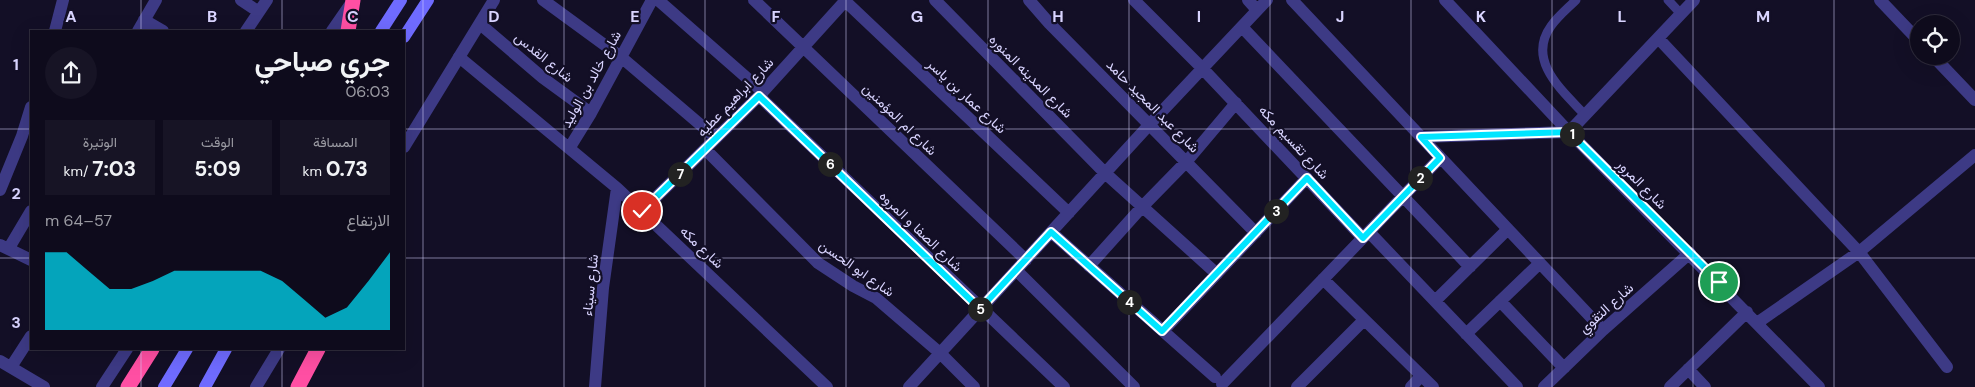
<!DOCTYPE html>
<html lang="ar">
<head>
<meta charset="utf-8">
<style>
	body { margin:0; font-family:"DM Sans",Vazirmatn,sans-serif; background:#171425; color:#f1f3f6; direction:rtl; height:100vh; display:flex; flex-direction:column; font-size:19px; white-space:nowrap }
	* { box-sizing:border-box; margin:0 }
	p { font-size:16px; color:#9b9ba3 }
	.icon { flex:none; width:28px; height:28px; fill:none; stroke:currentColor; stroke-width:2; stroke-linecap:round; stroke-linejoin:round }
	.map { position:relative; flex:1; overflow:hidden; direction:ltr }
	.sheet { position:absolute; left:30px; top:30px; width:375px; height:320px; display:flex; flex-direction:column; background:#0e0b1c; border-radius:0px; box-shadow:0 5px 20px #0002,0 0 0 1px #2e2b3b; direction:rtl }
	.sheet>* { flex:none }
	.fabs { position:absolute; left:1910px; top:15px; display:grid; gap:10px }
	.fabs a { display:grid; place-items:center; width:50px; height:50px; border-radius:50%; background:#0e0b1c; box-shadow:0 5px 20px #0002,0 0 0 1px #2e2b3b; font-size:25px }
	.pin { position:absolute; display:grid; place-items:center; width:42px; height:42px; color:#fff; margin:-21px; border:2px solid #fff; border-radius:50%; box-shadow:0 1px 5px #0007 }
	.km { position:absolute; width:25px; height:25px; margin:-12px; border-radius:50%; background:#222; color:#fff; font-size:14px; line-height:25px; text-align:center }
	.round { display:grid; place-items:center; flex:none; width:52px; height:52px; border-radius:26px; background:#171425 }
	.overview { display:flex; align-items:center; justify-content:space-between; height:85px; padding:0 15px }
	h1 { font-size:28px; font-weight:700; line-height:38px }
	.metrics { display:grid; grid-template-columns:repeat(3,1fr); gap:8px; height:85px; padding:5px 15px }
	.metrics div { display:grid; align-content:center; border-radius:0px; background:#171425; text-align:center }
	.metrics b { font-size:21px; font-weight:700 }
	.metrics small { font-size:14px; font-weight:400 }
	.metrics p { font-size:14px }
	.chart { height:140px; padding:10px 15px }
	.chart p { display:flex; justify-content:space-between }
	.chart svg { width:100%; height:90px; margin-top:5px; fill:#00e5ff; opacity:.7 }
	.map>svg:first-child { display:block }
	.lines { fill:none; stroke-linecap:round; stroke-linejoin:round }
	.service { stroke:#3d3a85; stroke-width:9 }
	.minor { stroke:#3d3a85; stroke-width:12 }
	.tertiary { stroke:#3d3a85; stroke-width:12 }
	.secondary { stroke:#6f6bff; stroke-width:12 }
	.motorway { stroke:#ff4fa3; stroke-width:15 }
	.route-casing { stroke:#fff; stroke-width:10 }
	.route { stroke:#00e5ff; stroke-width:6 }
	.grid { fill:none; stroke:#d9d4ff; stroke-width:1; stroke-opacity:0.55 }
	.labels { text-anchor:middle; stroke-width:4.5; stroke-linejoin:round; paint-order:stroke }
	.street-label { font-size:14px; fill:#d9d4ff; stroke:#130f26 }
	.grid-label { font-size:16px; text-anchor:middle; font-weight:bold; fill:#d9d4ff; stroke:#130f26; stroke-width:4.5; stroke-linejoin:round; paint-order:stroke }
</style>
</head>
<body>
<div class="map">
<svg width="1975" height="387" viewBox="0 0 1975 387">
	<rect width="100%" height="100%" fill="#130f26"/>
	<g class="lines">
		<!-- service -->
		<path class="service" d="M 1576,0 C 1568,8 1558,16 1551,26 C 1526,61 1563,91 1585,115
			M 1668,0 L 1681,14"/>
		<!-- minor -->
		<path class="minor" d="M 241,0 L 259,12
			M 543,0 L 621,57 L 716,138
			M 658,0 L 763,92
			M 754,0 L 1026,260
			M 844,0 L 1069,213
			M 935,0 L 1105,173 L 1217,274
			M 1029,0 L 1049,23 L 1256,233
			M 1134,0 L 1202,68 L 1363,238
			M 1248,0 L 1257,10
			M 1292,0 L 1603,330
			M 1445,0 L 1569,132 L 1819,387
			M 1880,0 L 1919,41
			M 144,20 L 163,31
			M 480,24 L 543,78 L 591,113
			M 1242,27 L 1470,267
			M 55,31 L 63,0
			M 138,31 L 156,0
			M 246,31 L 267,0
			M 1658,38 L 1859,252 L 1947,367
			M 1933,56 L 1975,100
			M 459,57 L 617,188 L 827,387
			M 759,96 L 1064,387
			M 1421,137 L 1569,132 L 1694,0
			M 570,147 L 591,113 L 652,0
			M 705,149 L 818,263 L 853,286 L 876,298 L 940,353 L 974,387
			M 0,190 L 22,136 L 31,107
			M 642,211 L 759,96 L 846,0
			M 1051,232 L 1215,377
			M 1369,232 L 1517,387
			M 0,245 L 31,260
			M 9,248 L 31,211
			M 1089,266 L 1142,207 L 1187,161 L 1236,103
			M 1016,270 L 1134,387
			M 1323,279 L 1433,387
			M 1435,301 L 1508,229
			M 1500,301 L 1564,368
			M 1757,323 L 1859,252 L 1975,155
			M 1163,331 L 1307,178
			M 1466,334 L 1540,263
			M 0,361 L 44,387
			M 11,367 L 31,336
			M 1688,369 L 1705,387
			M 1222,384 L 1440,158
			M 595,387 L 603,288 L 617,188
			M 909,387 L 1150,124 L 1267,0
			M 1297,387 L 1364,320
			M 1411,387 L 1421,376
			M 1544,387 L 1603,330 L 1690,253
			M 1670,387 L 1747,312"/>
		<!-- tertiary -->
		<path class="tertiary" d="M 332,31 L 352,2
			M 404,147 L 494,0
			M 102,387 L 127,349
			M 256,387 L 279,349"/>
		<!-- secondary -->
		<path class="secondary" d="M 381,31 L 401,0
			M 404,37 L 428,0
			M 164,387 L 187,349
			M 205,387 L 226,349"/>
		<!-- motorway -->
		<path class="motorway" d="M 348,31 L 353,0
			M 128,387 L 152,349
			M 298,387 L 318,349"/>
	</g>
	<g class="lines">
		<defs>
			<path id="route" d="M 642,211 L 759,96 L 980,309 L 1051,232 L 1162,331 L 1307,178 L 1363,238 L 1440,158 L 1421,137 L 1569,132 L 1719,282"/>
		</defs>
		<!-- route casing -->
		<use href="#route" class="route-casing"/>
		<!-- route -->
		<use href="#route" class="route"/>
	</g>
	<!-- grid -->
	<path class="grid" d="M 141,0 L 141,31M 282,0 L 282,31M 423,0 L 423,387M 564,0 L 564,387M 705,0 L 705,387M 846,0 L 846,387M 988,0 L 988,387M 1129,0 L 1129,387M 1270,0 L 1270,387M 1411,0 L 1411,387M 1552,0 L 1552,387M 1693,0 L 1693,387M 1834,0 L 1834,387M 0,129 L 31,129M 404,129 L 1975,129M 0,258 L 31,258M 404,258 L 1975,258M 141,349 L 141,387M 282,349 L 282,387"/>
	<g class="labels">
		<!-- street labels -->
		<g class="street-label">
			<text transform="translate(544 57) rotate(39)" y="5">شارع القدس</text>
			<text transform="translate(1031 76) rotate(45)" y="5">شارع المدينه المنوره</text>
			<text transform="translate(591 79) rotate(-61)" y="5">شارع خالد بن الوليد</text>
			<text transform="translate(967 96) rotate(43)" y="5">شارع عمار بن ياسر</text>
			<text transform="translate(735 97) rotate(-46)" y="5">شارع ابراهيم عطيه</text>
			<text transform="translate(1153 106) rotate(45)" y="5">شارع عبد المجيد حامد</text>
			<text transform="translate(900 119) rotate(44)" y="5">شارع ام المؤمنين</text>
			<text transform="translate(1294 142) rotate(47)" y="5">شارع تقسيم مكه</text>
			<text transform="translate(1642 184) rotate(45)" y="5">شارع المرور</text>
			<text transform="translate(921 231) rotate(44)" y="5">شارع الصفا و المروه</text>
			<text transform="translate(702 247) rotate(44)" y="5">شارع مكه</text>
			<text transform="translate(857 268) rotate(35)" y="5">شارع ابو الحسن</text>
			<text transform="translate(590 285) rotate(-84)" y="5">شارع سيناء</text>
			<text transform="translate(1606 308) rotate(-42)" y="5">شارع التقوي</text>
		</g>
	</g>
	<g class="grid-label">
		<text x="71" y="22">A</text>
		<text x="212" y="22">B</text>
		<text x="353" y="22">C</text>
		<text x="494" y="22">D</text>
		<text x="635" y="22">E</text>
		<text x="776" y="22">F</text>
		<text x="917" y="22">G</text>
		<text x="1058" y="22">H</text>
		<text x="1199" y="22">I</text>
		<text x="1340" y="22">J</text>
		<text x="1481" y="22">K</text>
		<text x="1622" y="22">L</text>
		<text x="1763" y="22">M</text>
		<text x="16" y="70">1</text>
		<text x="16" y="199">2</text>
		<text x="16" y="328">3</text>
	</g>
</svg>
<div class="fabs">
<a><svg class="icon" aria-label="locate" viewBox="0 0 24 24"><circle cx="12" cy="12" r="6"/><path d="M12 2v4M12 18v4M2 12h4M18 12h4"/></svg></a>
</div>
<div class="pin" style="left:1719px;top:282px;background:#1e9e55"><svg class="icon" aria-label="arrive" viewBox="0 0 24 24"><path d="M6 21V4h12l-3 4 3 4H6"/></svg></div>
<div class="pin" style="left:642px;top:211px;background:#d93025"><svg class="icon" aria-label="check" viewBox="0 0 24 24"><path d="M5 12l5 5 9-10"/></svg></div>
<b class="km" style="left:1572px;top:134px">1</b>
<b class="km" style="left:1420px;top:178px">2</b>
<b class="km" style="left:1276px;top:211px">3</b>
<b class="km" style="left:1129px;top:302px">4</b>
<b class="km" style="left:980px;top:309px">5</b>
<b class="km" style="left:830px;top:164px">6</b>
<b class="km" style="left:680px;top:174px">7</b>
<section class="sheet">
<div class="overview"><div><h1>جري صباحي</h1><p>06:03</p></div><a class="round"><svg class="icon" aria-label="share" viewBox="0 0 24 24"><path d="M12 15V3M7 8l5-5 5 5M5 13v7h14v-7"/></svg></a></div>
<div class="metrics">
<div><p>المسافة</p><b>0.73<small> km</small></b></div>
<div><p>الوقت</p><b>5:09</b></div>
<div><p>الوتيرة</p><b>7:03<small> /km</small></b></div>
</div>
<div class="chart"><p><span>الارتفاع</span>57–64 m</p>
<svg viewBox="0 0 160 44" preserveAspectRatio="none"><path d="M0 44V6L10 6L20 15L30 24L40 24L50 20L60 15L70 15L80 15L90 15L100 15L110 20L120 29L130 38L140 33L150 20L160 6V44z"/></svg>
</div>
</section>
</div>
</body>
</html>
